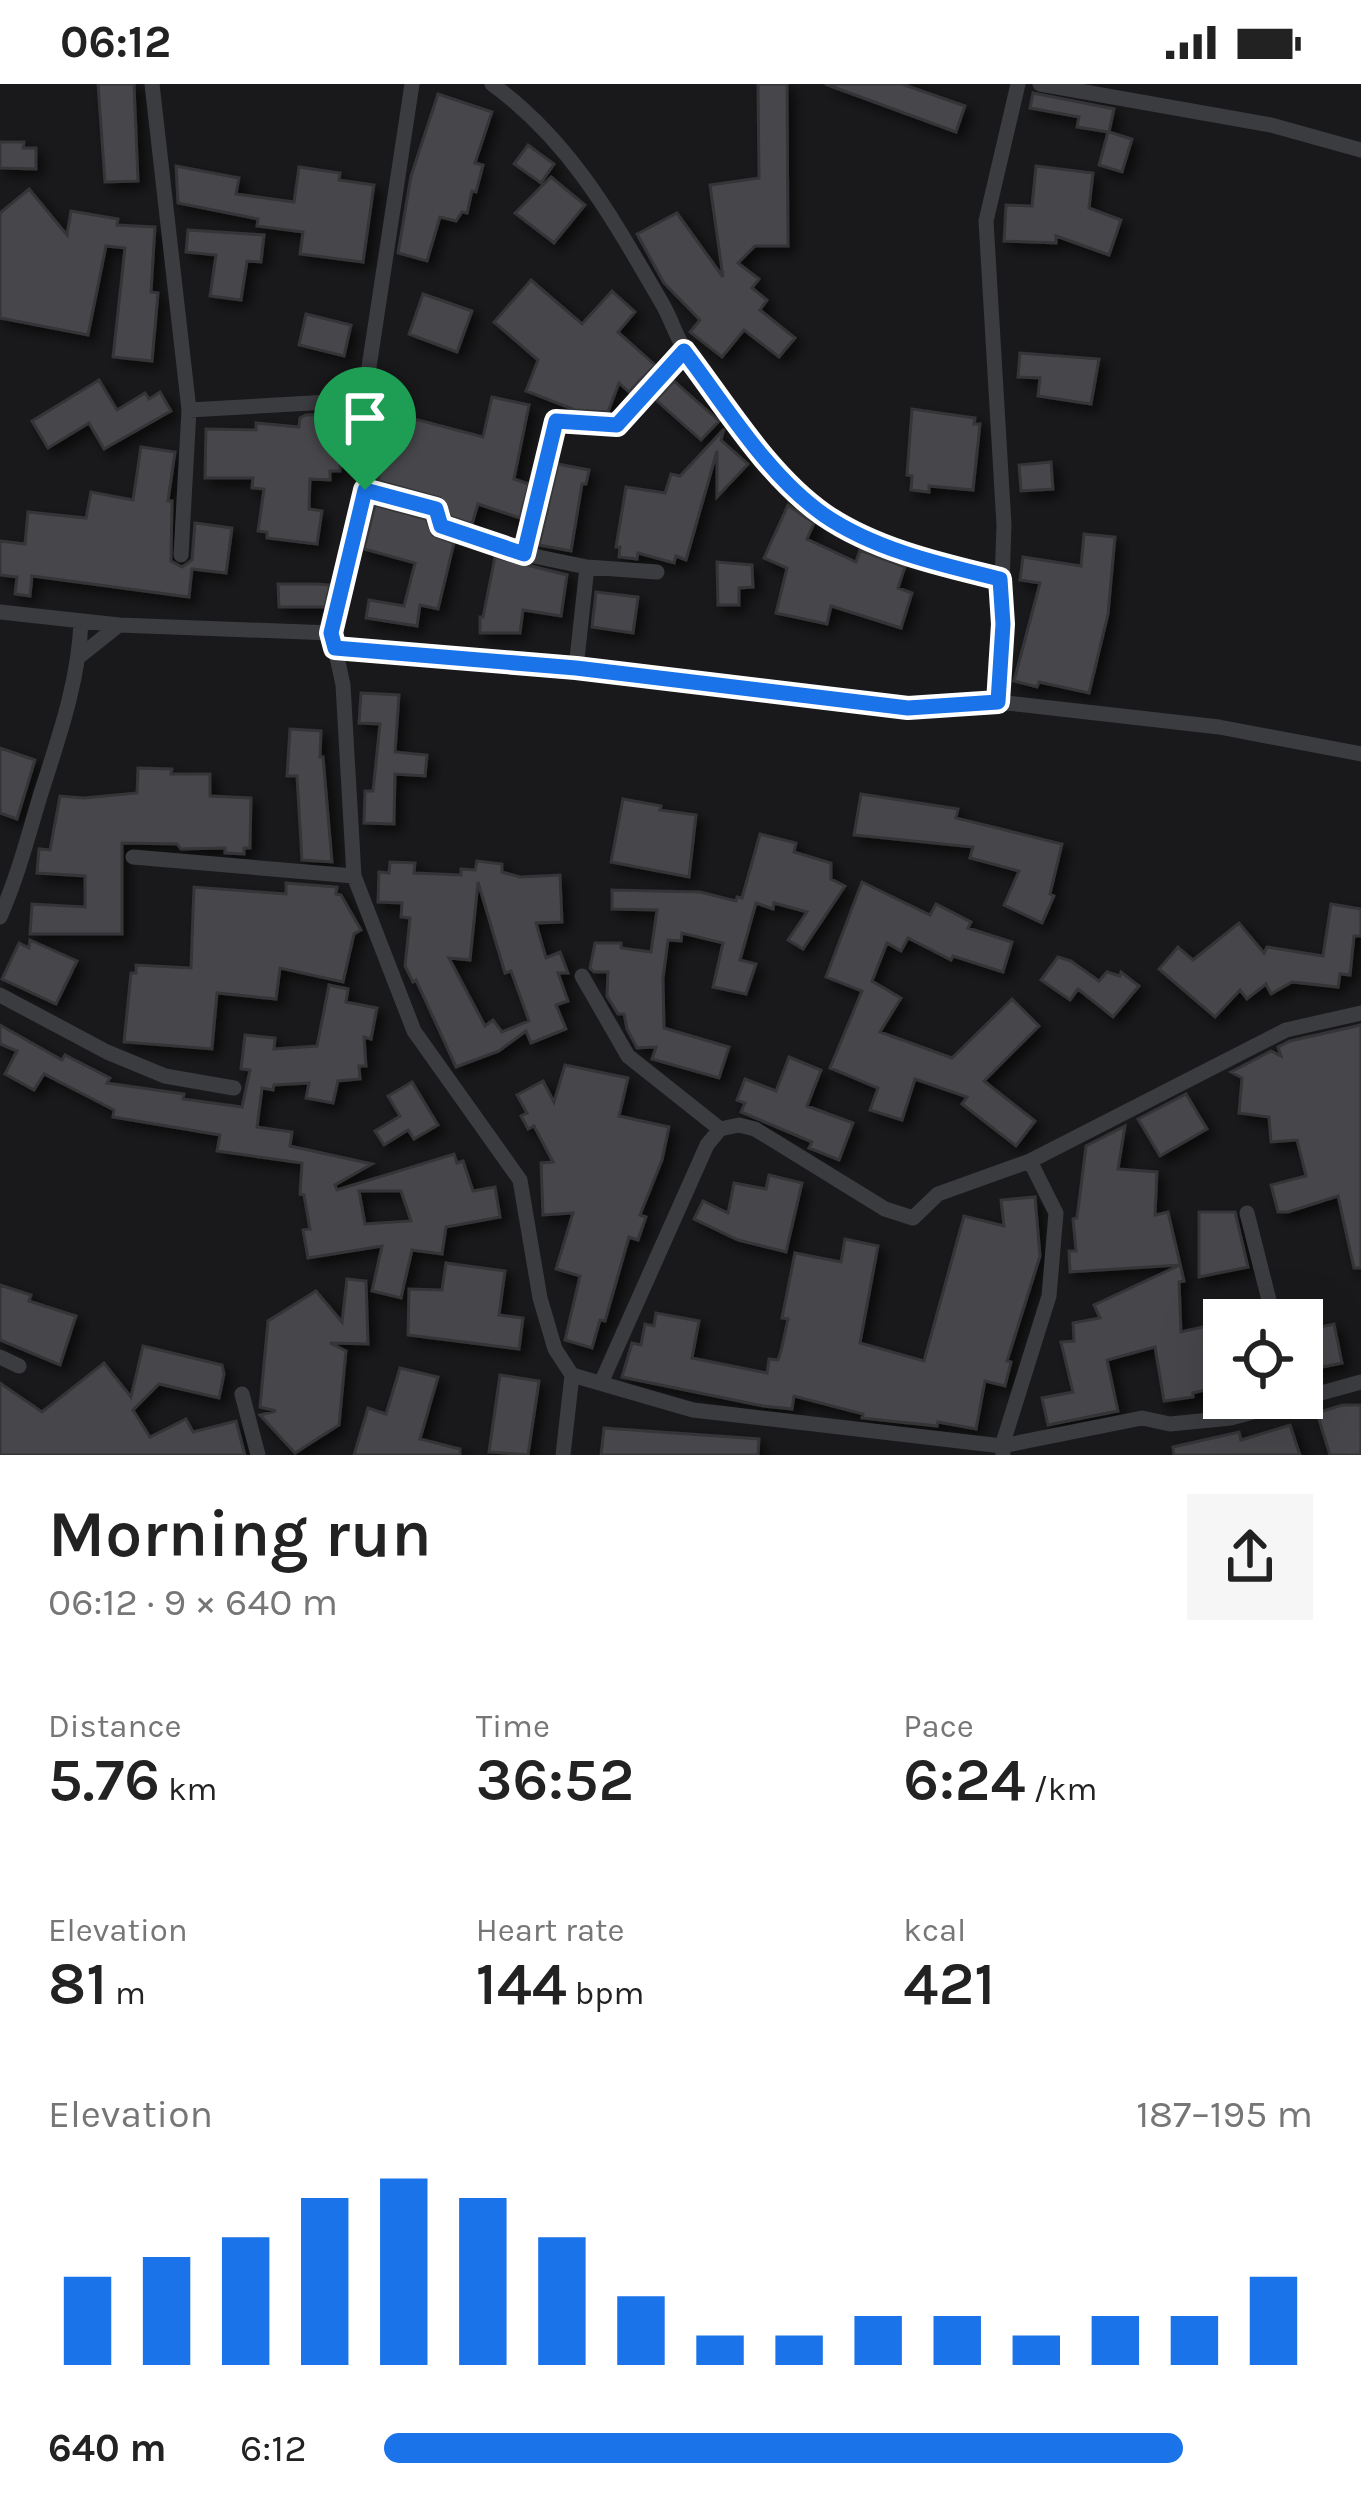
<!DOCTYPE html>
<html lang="en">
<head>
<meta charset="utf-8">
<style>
	body { margin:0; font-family:Karla,sans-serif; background:#f6f6f6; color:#222; height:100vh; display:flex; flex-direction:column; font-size:45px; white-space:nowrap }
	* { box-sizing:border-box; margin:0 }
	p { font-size:39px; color:#767676 }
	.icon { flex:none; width:66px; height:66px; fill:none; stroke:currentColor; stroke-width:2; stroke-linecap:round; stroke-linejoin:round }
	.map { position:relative; height:1371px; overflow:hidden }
	.side { display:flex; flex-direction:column; background:#fff; flex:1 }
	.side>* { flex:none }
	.buttons { position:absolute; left:1203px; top:1215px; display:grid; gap:24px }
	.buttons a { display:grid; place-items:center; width:120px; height:120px; border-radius:0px; background:#fff; box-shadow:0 12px 48px #0002; font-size:60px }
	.pin { position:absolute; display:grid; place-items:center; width:102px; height:102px; color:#fff; margin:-123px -51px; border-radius:50% 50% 50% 0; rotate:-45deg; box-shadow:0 0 12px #0007 }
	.pin .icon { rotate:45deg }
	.round { display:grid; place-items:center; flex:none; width:126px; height:126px; border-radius:0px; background:#f6f6f6 }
	.head { display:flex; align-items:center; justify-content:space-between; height:204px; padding:0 48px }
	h1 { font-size:66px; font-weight:600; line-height:90px }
	.figures { display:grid; grid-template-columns:repeat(3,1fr); gap:18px; height:204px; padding:12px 48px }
	.figures div { display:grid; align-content:center }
	.figures b { font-size:60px; font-weight:600 }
	.figures small { font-size:33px; font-weight:400 }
	.figures p { font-size:33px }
	.chart { height:336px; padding:24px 48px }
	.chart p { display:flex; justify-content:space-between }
	.chart svg { width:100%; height:216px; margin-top:12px; stroke:#1a73e8; stroke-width:6 }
	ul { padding:0 48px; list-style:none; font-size:39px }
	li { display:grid; grid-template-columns:192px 144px 1fr; align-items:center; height:90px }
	li i { height:30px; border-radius:15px; background:#1a73e8 }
	.status { display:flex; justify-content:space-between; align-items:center; height:84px; padding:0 60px; background:#fff; direction:ltr }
	.status svg { height:33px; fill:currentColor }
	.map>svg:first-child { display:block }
	.building { fill:#47474b; stroke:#343437; stroke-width:3; fill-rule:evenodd; filter:url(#shadow) }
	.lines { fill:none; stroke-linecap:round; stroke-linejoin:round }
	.street { stroke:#3b3c40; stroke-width:15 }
	.route-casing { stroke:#fff; stroke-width:24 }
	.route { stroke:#1a73e8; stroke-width:15 }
</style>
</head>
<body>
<div class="status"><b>06:12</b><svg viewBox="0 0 49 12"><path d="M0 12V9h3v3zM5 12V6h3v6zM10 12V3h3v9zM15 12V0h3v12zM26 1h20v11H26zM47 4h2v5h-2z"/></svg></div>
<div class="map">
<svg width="1361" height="1371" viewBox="0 0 1361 1371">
	<defs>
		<filter id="shadow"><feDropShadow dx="6" dy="6" stdDeviation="6" flood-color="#0009"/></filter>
	</defs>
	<rect width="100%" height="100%" fill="#19191b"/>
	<!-- building -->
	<path class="building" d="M 98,0 L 134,0 L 138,97 L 105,98 Z
		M 758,0 L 787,0 L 788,162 L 755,162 L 738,179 L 759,195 L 752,204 L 767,216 L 760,226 L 795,254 L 779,273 L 744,246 L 722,273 L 690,248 L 700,236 L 664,199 L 637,150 L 677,129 L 723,193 L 710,101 L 759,94 Z
		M 825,0 L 902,0 L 965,22 L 956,48 Z
		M 1033,9 L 1114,25 L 1109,48 L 1132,55 L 1122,88 L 1099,81 L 1108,48 L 1077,43 L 1079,33 L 1030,24 Z
		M 438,10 L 492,28 L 475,79 L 483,81 L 476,108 L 472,107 L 467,129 L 462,128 L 456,137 L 440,133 L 427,177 L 398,169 L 411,92 Z
		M 0,58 L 24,58 L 23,64 L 36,64 L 36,85 L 0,84 Z
		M 528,61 L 554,80 L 541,99 L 514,80 Z
		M 176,82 L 239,94 L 236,110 L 294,118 L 299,83 L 340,89 L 339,96 L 374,101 L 363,178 L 300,170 L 303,148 L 257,142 L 258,135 L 178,119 Z
		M 1036,82 L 1093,89 L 1089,124 L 1121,136 L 1109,171 L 1056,152 L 1056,159 L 1004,157 L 1006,121 L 1032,122 Z
		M 551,93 L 585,121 L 554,159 L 515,129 Z
		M 29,105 L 67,151 L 71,127 L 118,135 L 117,141 L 155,143 L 151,208 L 158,209 L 152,277 L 113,273 L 125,164 L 106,162 L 88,251 L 0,234 L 0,129 Z
		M 188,146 L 264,151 L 261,178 L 247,177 L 241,216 L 210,212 L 216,171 L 186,168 Z
		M 531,196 L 582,240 L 612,207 L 635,228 L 618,248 L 655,281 L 629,308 L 619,299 L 608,328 L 575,326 L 526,307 L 538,276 L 494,238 Z
		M 423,210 L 472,227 L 457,268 L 409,250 Z
		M 306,230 L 351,241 L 344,272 L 299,261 Z
		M 1020,269 L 1099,275 L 1091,320 L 1038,312 L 1040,294 L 1018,293 Z
		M 99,296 L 117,326 L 145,309 L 149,315 L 160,308 L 171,327 L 104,365 L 89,339 L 48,364 L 32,337 Z
		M 674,297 L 719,337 L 701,356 L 656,316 Z
		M 492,313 L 529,321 L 514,395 L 529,400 L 520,434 L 478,420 L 472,440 L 451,433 L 440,414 L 378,397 L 386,361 L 381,360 L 381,353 L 388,328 L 483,353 Z
		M 912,325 L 975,334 L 974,340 L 980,340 L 973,406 L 929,402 L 929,408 L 911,406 L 912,392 L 907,391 Z
		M 352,329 L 353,340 L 343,339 L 340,387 L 330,387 L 330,396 L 310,395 L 309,425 L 322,427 L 317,460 L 267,454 L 267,448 L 258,447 L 264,405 L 252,404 L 253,394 L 205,394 L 206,345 L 256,346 L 256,339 L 299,343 L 300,334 L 306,331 Z
		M 724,345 L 721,356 L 748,380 L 717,413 L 717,367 L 686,476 L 676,472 L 674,479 L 638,469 L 637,475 L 619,473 L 620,463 L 616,463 L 626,403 L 665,409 L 671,390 L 680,392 Z
		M 141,363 L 175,368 L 168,417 L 172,417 L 171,477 L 182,483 L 192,476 L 195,439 L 232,444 L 226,489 L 192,485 L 189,513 L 32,492 L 30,512 L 15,510 L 17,493 L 0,491 L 0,457 L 25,460 L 28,428 L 86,434 L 91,408 L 133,416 Z
		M 1051,378 L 1053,405 L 1021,407 L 1019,381 Z
		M 558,380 L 589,386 L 586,400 L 582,400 L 571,467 L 539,461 Z
		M 375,421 L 426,435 L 433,451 L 454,459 L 438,525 L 420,521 L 417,542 L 366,534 L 369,516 L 404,522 L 415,479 L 364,465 Z
		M 788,421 L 814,439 L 807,455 L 856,478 L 860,466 L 905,483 L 898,504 L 912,509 L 901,544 L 831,522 L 827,540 L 776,529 L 787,484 L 764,474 Z
		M 1084,450 L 1115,453 L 1108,530 L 1089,609 L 1039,598 L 1037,603 L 1014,597 L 1040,499 L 1020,496 L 1023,473 L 1081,482 Z
		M 495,473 L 567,491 L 561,532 L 523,526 L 520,549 L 480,549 L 480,533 L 483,533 Z
		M 717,478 L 752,481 L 753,503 L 739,504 L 739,521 L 718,521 Z
		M 278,500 L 317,500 L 330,501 L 325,523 L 279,523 Z
		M 596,508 L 638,513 L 633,549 L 592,543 Z
		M 361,609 L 399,611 L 395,668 L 427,671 L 425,692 L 395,690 L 394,740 L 364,739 L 365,707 L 373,707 L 380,640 L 359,639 Z
		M 290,645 L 321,647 L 320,673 L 323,673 L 332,778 L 302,776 L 297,692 L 287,692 Z
		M 0,664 L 35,676 L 17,735 L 0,729 Z
		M 138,684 L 172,685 L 171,690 L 210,690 L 210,712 L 251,714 L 250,764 L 244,764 L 244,770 L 225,769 L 225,764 L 181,765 L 177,760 L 122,759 L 122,850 L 30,850 L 32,820 L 85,823 L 85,792 L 37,789 L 39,765 L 50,766 L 60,712 L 84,714 L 137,709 Z
		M 861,710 L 958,725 L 956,734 L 1062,760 L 1050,810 L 1054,812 L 1042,839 L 1004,821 L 1019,787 L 970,774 L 973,763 L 854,751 Z
		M 623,715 L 661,722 L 660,726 L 696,731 L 689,793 L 611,778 Z
		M 760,750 L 796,759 L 794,768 L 831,779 L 831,795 L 845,802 L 803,865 L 788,856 L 807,828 L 774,819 L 773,825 L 756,819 L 740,876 L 756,880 L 746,910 L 713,903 L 723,859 L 682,849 L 681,857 L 668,856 L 663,894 L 664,944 L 729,963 L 719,994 L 652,975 L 656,963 L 637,964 L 627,945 L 624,930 L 618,930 L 607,912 L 608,888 L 594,888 L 590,884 L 595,859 L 621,859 L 621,864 L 651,868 L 657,826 L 612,825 L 612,806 L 700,808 L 736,817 L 737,813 L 742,814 Z
		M 477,777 L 502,780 L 502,788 L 520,793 L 560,791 L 562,838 L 536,839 L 546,874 L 560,868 L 568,889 L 558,889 L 568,917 L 556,921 L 566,945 L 531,959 L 526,947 L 499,967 L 456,983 L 416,896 L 413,898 L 405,882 L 410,834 L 401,833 L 402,819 L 378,818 L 379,788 L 389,789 L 390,778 L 415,779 L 414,789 L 461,791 L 461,785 L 475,786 ZM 478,798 L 505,889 L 511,887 L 529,937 L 502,948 L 493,936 L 485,942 L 449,874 L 470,876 Z
		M 862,798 L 930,831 L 936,820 L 971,838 L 968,844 L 1012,858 L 1003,888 L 953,872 L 951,876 L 908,854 L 901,867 L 887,859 L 872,897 L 901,914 L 880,948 L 952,974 L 1012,915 L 1039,942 L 984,997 L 1035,1037 L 1016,1062 L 962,1020 L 967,1013 L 915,995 L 902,1036 L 870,1026 L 878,1004 L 830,984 L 862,907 L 826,893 Z
		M 286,799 L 337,803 L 336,810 L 341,811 L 361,846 L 354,850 L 343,898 L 280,884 L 276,915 L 217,909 L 212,965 L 124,958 L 131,889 L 136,889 L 136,881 L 191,884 L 194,803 L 286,810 Z
		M 1331,820 L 1361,825 L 1361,852 L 1354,852 L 1350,891 L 1340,890 L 1338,903 L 1292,898 L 1271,910 L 1266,900 L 1247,915 L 1240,906 L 1215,933 L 1159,885 L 1178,863 L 1193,876 L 1239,839 L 1264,869 L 1267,863 L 1323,872 Z
		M 30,856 L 77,877 L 56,920 L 2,895 L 19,859 L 29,864 Z
		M 1058,873 L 1071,877 L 1099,897 L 1107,888 L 1120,892 L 1121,888 L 1139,902 L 1113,933 L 1078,905 L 1070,916 L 1041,896 Z
		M 329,901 L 348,905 L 346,918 L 377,924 L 371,955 L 364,953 L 366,982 L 359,982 L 360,995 L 338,997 L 333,1019 L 306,1014 L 309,999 L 274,1001 L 273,1006 L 262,1004 L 257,1043 L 292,1048 L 290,1062 L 372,1080 L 335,1101 L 337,1106 L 454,1070 L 457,1079 L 463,1077 L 473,1107 L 495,1103 L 500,1133 L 446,1143 L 442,1170 L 412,1166 L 401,1214 L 372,1207 L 382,1162 L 308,1174 L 303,1146 L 310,1145 L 304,1111 L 300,1110 L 302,1079 L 217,1067 L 220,1051 L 113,1033 L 114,1026 L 44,990 L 34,1006 L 5,990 L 17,967 L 0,960 L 0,941 L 62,976 L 65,971 L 110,994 L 107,999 L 184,1010 L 183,1015 L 242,1023 L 250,986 L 241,985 L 245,951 L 275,954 L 274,965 L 317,962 ZM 359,1107 L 401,1107 L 411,1137 L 365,1140 Z
		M 1361,941 L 1361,1184 L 1354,1184 L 1338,1112 L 1288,1128 L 1278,1128 L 1271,1101 L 1306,1092 L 1297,1056 L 1271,1058 L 1269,1033 L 1239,1029 L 1242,994 L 1231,988 L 1271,967 L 1281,972 L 1278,963 L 1290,957 Z
		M 789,973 L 821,986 L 807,1022 L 853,1039 L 839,1076 L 809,1064 L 812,1058 L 741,1028 L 745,1019 L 737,1016 L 745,995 L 776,1007 Z
		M 565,981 L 628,994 L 619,1032 L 669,1043 L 662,1076 L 640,1131 L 646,1133 L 638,1156 L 629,1153 L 605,1237 L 600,1236 L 592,1264 L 565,1256 L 580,1192 L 556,1185 L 573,1129 L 543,1131 L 541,1079 L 553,1078 L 534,1042 L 528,1045 L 521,1032 L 527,1029 L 517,1011 L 543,997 L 554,1018 Z
		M 412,998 L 438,1041 L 414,1055 L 408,1046 L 384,1061 L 375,1047 L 400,1032 L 388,1012 Z
		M 1186,1010 L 1207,1045 L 1160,1072 L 1138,1035 Z
		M 1125,1042 L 1118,1085 L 1157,1088 L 1155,1131 L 1168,1128 L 1184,1197 L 1179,1198 L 1181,1248 L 1224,1238 L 1224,1301 L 1193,1309 L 1193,1313 L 1164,1317 L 1155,1263 L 1107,1276 L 1118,1327 L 1048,1341 L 1042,1314 L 1073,1308 L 1061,1258 L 1074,1257 L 1073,1239 L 1100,1234 L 1094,1221 L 1180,1181 L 1070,1188 L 1069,1167 L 1076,1167 L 1073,1135 L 1077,1134 L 1086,1062 Z
		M 769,1091 L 802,1099 L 786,1168 L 738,1156 L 694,1135 L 703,1117 L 728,1129 L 734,1099 L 766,1105 Z
		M 1035,1113 L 1040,1172 L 1007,1277 L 1011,1278 L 1005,1302 L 985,1297 L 976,1345 L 938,1338 L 937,1342 L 862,1334 L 863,1330 L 794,1312 L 792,1325 L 763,1322 L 622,1293 L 632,1259 L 641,1261 L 645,1240 L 654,1242 L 656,1229 L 699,1237 L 692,1274 L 767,1289 L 769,1275 L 778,1276 L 781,1267 L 788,1235 L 782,1234 L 795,1169 L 841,1178 L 845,1155 L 878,1162 L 860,1259 L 924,1277 L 964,1132 L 1004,1142 L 1001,1116 Z
		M 1199,1128 L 1235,1128 L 1248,1183 L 1199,1193 Z
		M 446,1179 L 505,1187 L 499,1231 L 523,1234 L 519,1265 L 408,1251 L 409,1205 L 442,1206 Z
		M 347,1195 L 366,1197 L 368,1260 L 330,1259 L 346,1267 L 339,1341 L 295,1369 L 260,1331 L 276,1327 L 260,1323 L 268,1237 L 316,1207 L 342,1238 Z
		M 0,1201 L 31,1211 L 29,1217 L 76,1232 L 60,1281 L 0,1256 Z
		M 1334,1240 L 1342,1279 L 1308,1286 L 1302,1247 Z
		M 143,1262 L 222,1281 L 224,1290 L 219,1314 L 159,1300 L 133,1326 L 150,1353 L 186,1335 L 193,1348 L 236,1337 L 245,1371 L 0,1371 L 0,1299 L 42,1328 L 104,1279 L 131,1313 Z
		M 400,1284 L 438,1293 L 420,1355 L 460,1365 L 460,1371 L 354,1371 L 368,1324 L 386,1330 Z
		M 500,1291 L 539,1297 L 528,1371 L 489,1368 Z
		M 1342,1321 L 1361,1321 L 1361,1371 L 1330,1371 L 1317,1329 Z
		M 1290,1341 L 1300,1371 L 1174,1371 L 1173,1363 L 1239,1348 L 1241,1356 Z
		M 604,1344 L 759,1355 L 758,1371 L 601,1371 Z"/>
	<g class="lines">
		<!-- street -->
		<path class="street" d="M 152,0 L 189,326 L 364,316
			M 492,0 C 572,58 614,137 663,221 C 672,237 677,255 687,270 C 719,319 775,394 822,430 C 871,467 942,481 1001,495
			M 1040,0 L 1271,41 L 1361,66
			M 366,406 L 436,425 L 441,442 L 524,470 L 587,483 L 657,488
			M 524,470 L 556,337 L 617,341 L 684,267
			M 181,471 L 189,326
			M 0,528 L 119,541 L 331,549 L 335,564 L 576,584 L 908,624 L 998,618 L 1219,643 L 1361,670
			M 331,549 L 366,406 L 364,316 L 412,0
			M 335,564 L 343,601 L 354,792 L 414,947 L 520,1096 L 540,1214 L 555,1265 L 572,1291 L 563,1371
			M 80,572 L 119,541
			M 576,584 L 587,483
			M 998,618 L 1004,441 L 986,137 L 1018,0
			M 133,773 L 354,792
			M 0,833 C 18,792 28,752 41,709 C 59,653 79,596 81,537
			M 582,892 L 628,972 L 720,1045
			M 0,911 L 107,968 L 165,992 L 234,1004
			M 1030,1077 L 1286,946 L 1361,929
			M 1247,1129 L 1274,1236
			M 0,1273 L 19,1282
			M 572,1291 L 693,1326 L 1002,1362 L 1142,1334 L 1170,1340 L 1231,1334 L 1361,1298
			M 601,1299 L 707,1061 L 720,1045 L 739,1041 L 755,1045 L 885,1125 L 913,1134 L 938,1110 L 1030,1077 L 1056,1129 L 1049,1212 L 1002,1362 L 1003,1371
			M 242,1310 L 258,1371"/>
	</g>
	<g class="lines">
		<defs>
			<path id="route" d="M 684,267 C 726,322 767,391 824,431 C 875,466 942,481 1000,495 L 1003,540 L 998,618 L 908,624 L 576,584 L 335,564 L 331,549 L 365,406 L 436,425 L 441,442 L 524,470 L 556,337 L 617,341 Z"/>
		</defs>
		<!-- route casing -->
		<use href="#route" class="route-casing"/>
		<!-- route -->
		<use href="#route" class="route"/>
	</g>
</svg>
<div class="buttons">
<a><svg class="icon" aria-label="locate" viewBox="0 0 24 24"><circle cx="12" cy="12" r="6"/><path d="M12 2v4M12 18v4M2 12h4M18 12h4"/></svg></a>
</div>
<div class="pin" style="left:365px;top:406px;background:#1e9e55"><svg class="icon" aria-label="arrive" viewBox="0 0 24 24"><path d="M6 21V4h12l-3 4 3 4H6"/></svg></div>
</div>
<section class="side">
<div class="head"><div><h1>Morning run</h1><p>06:12 · 9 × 640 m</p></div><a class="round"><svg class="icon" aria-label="share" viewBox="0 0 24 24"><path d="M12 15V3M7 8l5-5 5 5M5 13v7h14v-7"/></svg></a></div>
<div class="figures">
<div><p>Distance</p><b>5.76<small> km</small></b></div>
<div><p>Time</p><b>36:52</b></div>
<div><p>Pace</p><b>6:24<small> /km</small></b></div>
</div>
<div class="figures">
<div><p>Elevation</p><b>81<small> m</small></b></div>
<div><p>Heart rate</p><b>144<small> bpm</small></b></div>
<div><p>kcal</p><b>421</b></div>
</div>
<div class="chart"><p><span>Elevation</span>187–195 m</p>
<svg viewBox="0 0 160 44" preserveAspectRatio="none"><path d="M5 44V26M15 44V22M25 44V18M35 44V10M45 44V6M55 44V10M65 44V18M75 44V30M85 44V38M95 44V38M105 44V34M115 44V34M125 44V38M135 44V34M145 44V34M155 44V26"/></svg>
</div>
<ul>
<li><b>640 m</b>6:12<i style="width:86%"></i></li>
</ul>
</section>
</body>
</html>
